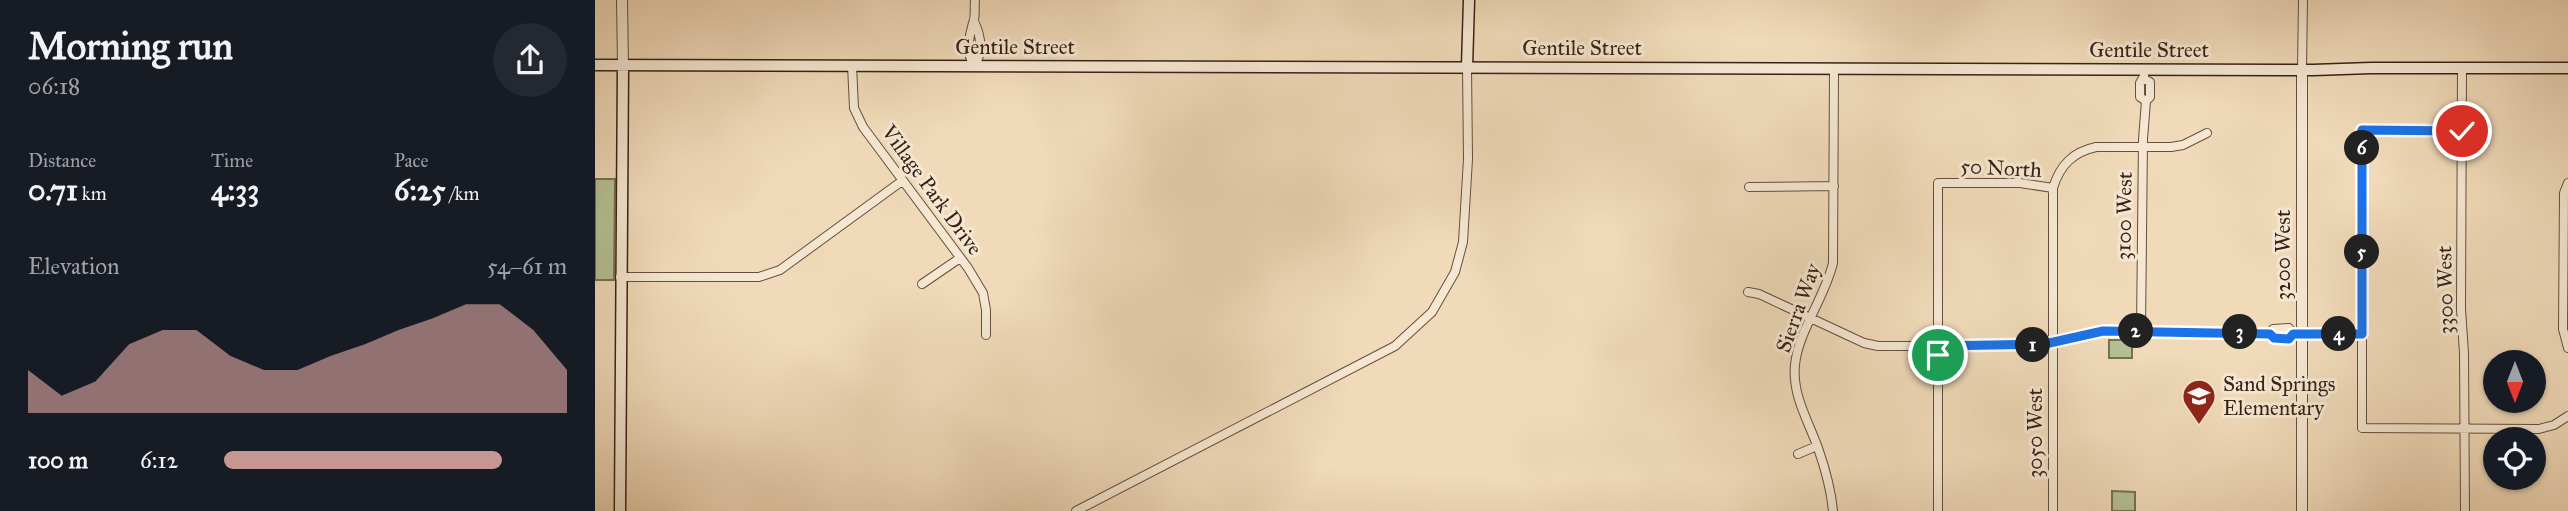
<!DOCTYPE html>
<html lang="en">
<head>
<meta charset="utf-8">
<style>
	body { margin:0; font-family:"IM FELL Great Primer",serif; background:#242831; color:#f1f3f6; height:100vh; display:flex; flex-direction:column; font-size:26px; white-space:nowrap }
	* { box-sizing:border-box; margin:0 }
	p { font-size:23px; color:#9ea1a6 }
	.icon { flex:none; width:38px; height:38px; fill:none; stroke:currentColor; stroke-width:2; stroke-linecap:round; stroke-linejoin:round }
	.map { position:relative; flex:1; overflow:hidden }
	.drawer { display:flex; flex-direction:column; background:#171b24; width:595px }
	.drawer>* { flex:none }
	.needle { width:46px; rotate:180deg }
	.buttons { position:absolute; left:1888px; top:350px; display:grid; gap:14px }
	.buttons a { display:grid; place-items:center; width:63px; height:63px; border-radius:50%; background:#171b24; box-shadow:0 2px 5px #0004; font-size:35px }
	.pin { position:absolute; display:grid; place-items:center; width:60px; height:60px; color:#fff; margin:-30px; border:4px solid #fff; border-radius:50%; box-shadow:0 2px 7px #0007 }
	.km { position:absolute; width:35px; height:35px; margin:-18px; border-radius:50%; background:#222; color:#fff; font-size:19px; line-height:35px; text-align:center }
	.round { display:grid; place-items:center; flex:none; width:74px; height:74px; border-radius:37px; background:#242831 }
	.summary { display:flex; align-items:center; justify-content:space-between; height:119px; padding:0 28px }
	h1 { font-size:38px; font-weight:700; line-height:52px }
	.figures { display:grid; grid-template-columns:repeat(3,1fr); gap:10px; height:119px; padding:7px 28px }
	.figures div { display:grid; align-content:center }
	.figures b { font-size:30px; font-weight:700 }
	.figures small { font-size:19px; font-weight:400 }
	.figures p { font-size:19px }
	.chart { height:196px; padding:14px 28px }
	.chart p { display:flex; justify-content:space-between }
	.chart svg { width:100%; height:126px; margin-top:7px; fill:#c59692; opacity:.7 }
	ul { padding:0 28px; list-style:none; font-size:23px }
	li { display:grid; grid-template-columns:112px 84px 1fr; align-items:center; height:52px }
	li i { height:18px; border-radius:9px; background:#c59692 }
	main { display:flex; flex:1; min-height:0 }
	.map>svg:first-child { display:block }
	.green { fill:#b4c194; stroke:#767154; stroke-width:2 }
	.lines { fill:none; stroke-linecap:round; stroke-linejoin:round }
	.minor-casing { stroke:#664f3d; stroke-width:10 }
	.tertiary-casing { stroke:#664f3d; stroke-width:12 }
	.secondary-casing { stroke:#382114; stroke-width:13 }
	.minor { stroke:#f5e7d2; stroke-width:8 }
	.tertiary { stroke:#f5e7d2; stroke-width:10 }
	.secondary { stroke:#f5e7d2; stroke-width:10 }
	.route-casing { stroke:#fff; stroke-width:14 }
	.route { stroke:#1a73e8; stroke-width:9 }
	.labels { text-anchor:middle; stroke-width:6; stroke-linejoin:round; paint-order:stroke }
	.street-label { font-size:21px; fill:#382114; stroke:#f5e7d2 }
	.poi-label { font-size:21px; fill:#382114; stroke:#f5e7d2; text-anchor:start }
</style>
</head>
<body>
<main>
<section class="drawer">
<div class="summary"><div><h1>Morning run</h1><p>06:18</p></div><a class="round"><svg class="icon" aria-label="share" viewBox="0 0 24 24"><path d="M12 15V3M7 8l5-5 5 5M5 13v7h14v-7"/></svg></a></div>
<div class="figures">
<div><p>Distance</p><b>0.71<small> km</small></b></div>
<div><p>Time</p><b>4:33</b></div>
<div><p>Pace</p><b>6:25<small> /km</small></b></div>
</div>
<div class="chart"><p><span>Elevation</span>54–61 m</p>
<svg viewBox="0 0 160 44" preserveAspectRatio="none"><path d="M0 44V29L10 38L20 33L30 20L40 15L50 15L60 24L70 29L80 29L90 24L100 20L110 15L120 11L130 6L140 6L150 15L160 29V44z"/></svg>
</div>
<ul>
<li><b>100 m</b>6:12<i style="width:81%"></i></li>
</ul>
</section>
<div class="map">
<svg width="1973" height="511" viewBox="0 0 1973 511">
	<rect width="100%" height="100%" fill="#f0dab9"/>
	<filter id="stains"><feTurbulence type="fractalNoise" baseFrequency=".00286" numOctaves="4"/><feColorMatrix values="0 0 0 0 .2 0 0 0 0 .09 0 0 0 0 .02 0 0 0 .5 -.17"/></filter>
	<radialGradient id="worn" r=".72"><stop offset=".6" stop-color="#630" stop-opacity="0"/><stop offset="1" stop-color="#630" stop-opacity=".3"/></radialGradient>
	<!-- green -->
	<path class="green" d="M 0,179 L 20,179 L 19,280 L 0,280 Z
		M 1514,340 L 1533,340 L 1537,344 L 1537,358 L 1514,358 Z
		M 1517,491 L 1540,492 L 1540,511 L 1517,511 Z"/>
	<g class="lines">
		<defs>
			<path id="minor" d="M 379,21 C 386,36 389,52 379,66 C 370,50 374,39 378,23 C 381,16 379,7 380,0
				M 257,65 L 259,108 L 268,127 L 373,268 L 388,293 L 391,310 L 391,335
				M 1867,68 L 1866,309 L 1869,353 L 1870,511
				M 1707,70 L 1708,0
				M 1549,76 L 1545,83 L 1545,97 L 1551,101
				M 1867,131 L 1767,130 L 1767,428 L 1944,429 L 1959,425 L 1973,416
				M 1973,183 L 1969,193 L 1968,329 L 1973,348
				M 1154,187 L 1239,186
				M 25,277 L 164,277 L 185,270 L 307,181
				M 327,284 L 365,258
				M 1153,292 L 1164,294 L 1269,343 L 1283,346 L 1432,346 L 1450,344 L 1508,331 L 1642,332 L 1675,334 L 1679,338 L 1694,339 L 1698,333
				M 1546,331 L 1548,139 L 1551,101 L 1555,97 L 1555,82 L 1549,79
				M 1675,334 L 1678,329 L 1694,328 L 1698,333 L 1767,334
				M 1203,454 L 1222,446
				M 481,511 L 800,346 L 837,312 L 860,272 L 868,242 L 873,159 L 872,67
				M 1238,511 C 1236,489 1230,468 1223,448 C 1213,420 1197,395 1200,365 C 1203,332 1230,297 1238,263 L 1239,68
				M 1343,511 L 1343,183 L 1425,183 L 1458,188 C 1465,165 1478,152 1501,147 L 1576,147 L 1588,145 L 1612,133
				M 1458,511 L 1458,188"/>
			<path id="tertiary" d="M 27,0 L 28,65
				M 1707,70 L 1707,511"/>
			<path id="secondary" d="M 0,65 L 1718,70 L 1776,68 L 1973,68
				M 872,67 L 874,0
				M 25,511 L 28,65"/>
		</defs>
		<!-- minor casing -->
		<use href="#minor" class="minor-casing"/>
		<!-- tertiary casing -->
		<use href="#tertiary" class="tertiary-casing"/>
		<!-- secondary casing -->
		<use href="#secondary" class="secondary-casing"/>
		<!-- minor -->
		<use href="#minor" class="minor"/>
		<!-- tertiary -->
		<use href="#tertiary" class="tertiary"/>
		<!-- secondary -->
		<use href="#secondary" class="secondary"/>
	</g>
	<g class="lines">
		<defs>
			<path id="route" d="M 1343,355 L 1343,346 L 1450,344 L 1508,331 L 1675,334 L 1679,338 L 1694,339 L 1698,334 L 1767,334 L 1767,130 L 1867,131"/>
		</defs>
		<!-- route casing -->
		<use href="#route" class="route-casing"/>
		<!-- route -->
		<use href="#route" class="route"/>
	</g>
	<!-- icons -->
	<defs>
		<symbol id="school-pin" viewBox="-11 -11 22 30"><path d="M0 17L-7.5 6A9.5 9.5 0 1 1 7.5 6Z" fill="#8f2418" stroke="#f5e7d2"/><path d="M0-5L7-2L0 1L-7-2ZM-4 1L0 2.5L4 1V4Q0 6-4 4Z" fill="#fff"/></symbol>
	</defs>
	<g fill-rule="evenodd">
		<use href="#school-pin" x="1585" y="377" width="38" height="52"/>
	</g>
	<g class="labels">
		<!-- street labels -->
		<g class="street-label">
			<text x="420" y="54">Gentile Street</text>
			<text x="987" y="55">Gentile Street</text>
			<text x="1554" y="57">Gentile Street</text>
			<text transform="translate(1406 168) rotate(3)" y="7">50 North</text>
			<text transform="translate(337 190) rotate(54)" y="7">Village Park Drive</text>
			<text transform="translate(1529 216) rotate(-89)" y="7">3100 West</text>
			<text transform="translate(1688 255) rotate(-90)" y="7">3200 West</text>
			<text transform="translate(1850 290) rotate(-91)" y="7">3300 West</text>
			<text transform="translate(1203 308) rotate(-70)" y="7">Sierra Way</text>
			<text transform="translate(1440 433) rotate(-90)" y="7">3050 West</text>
		</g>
		<!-- poi labels -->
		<g class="poi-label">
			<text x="1628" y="391">Sand Springs<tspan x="1628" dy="24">Elementary</tspan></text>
		</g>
	</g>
	<rect width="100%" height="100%" filter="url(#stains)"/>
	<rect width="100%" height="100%" fill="url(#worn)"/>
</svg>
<div class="buttons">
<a><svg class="needle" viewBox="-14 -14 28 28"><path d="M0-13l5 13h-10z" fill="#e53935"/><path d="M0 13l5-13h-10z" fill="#9ea1a6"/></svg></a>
<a><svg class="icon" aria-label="locate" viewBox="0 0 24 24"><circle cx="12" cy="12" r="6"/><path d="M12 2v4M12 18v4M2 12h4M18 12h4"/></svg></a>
</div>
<div class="pin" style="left:1343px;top:355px;background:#1e9e55"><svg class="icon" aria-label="arrive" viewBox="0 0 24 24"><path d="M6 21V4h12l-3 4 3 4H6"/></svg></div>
<div class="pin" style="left:1867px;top:131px;background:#d93025"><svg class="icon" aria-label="check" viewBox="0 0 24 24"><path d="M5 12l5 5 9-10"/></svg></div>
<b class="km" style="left:1438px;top:345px">1</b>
<b class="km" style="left:1541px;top:331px">2</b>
<b class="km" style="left:1645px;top:332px">3</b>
<b class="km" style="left:1744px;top:334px">4</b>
<b class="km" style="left:1767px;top:252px">5</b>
<b class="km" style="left:1767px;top:148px">6</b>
</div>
</main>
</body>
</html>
